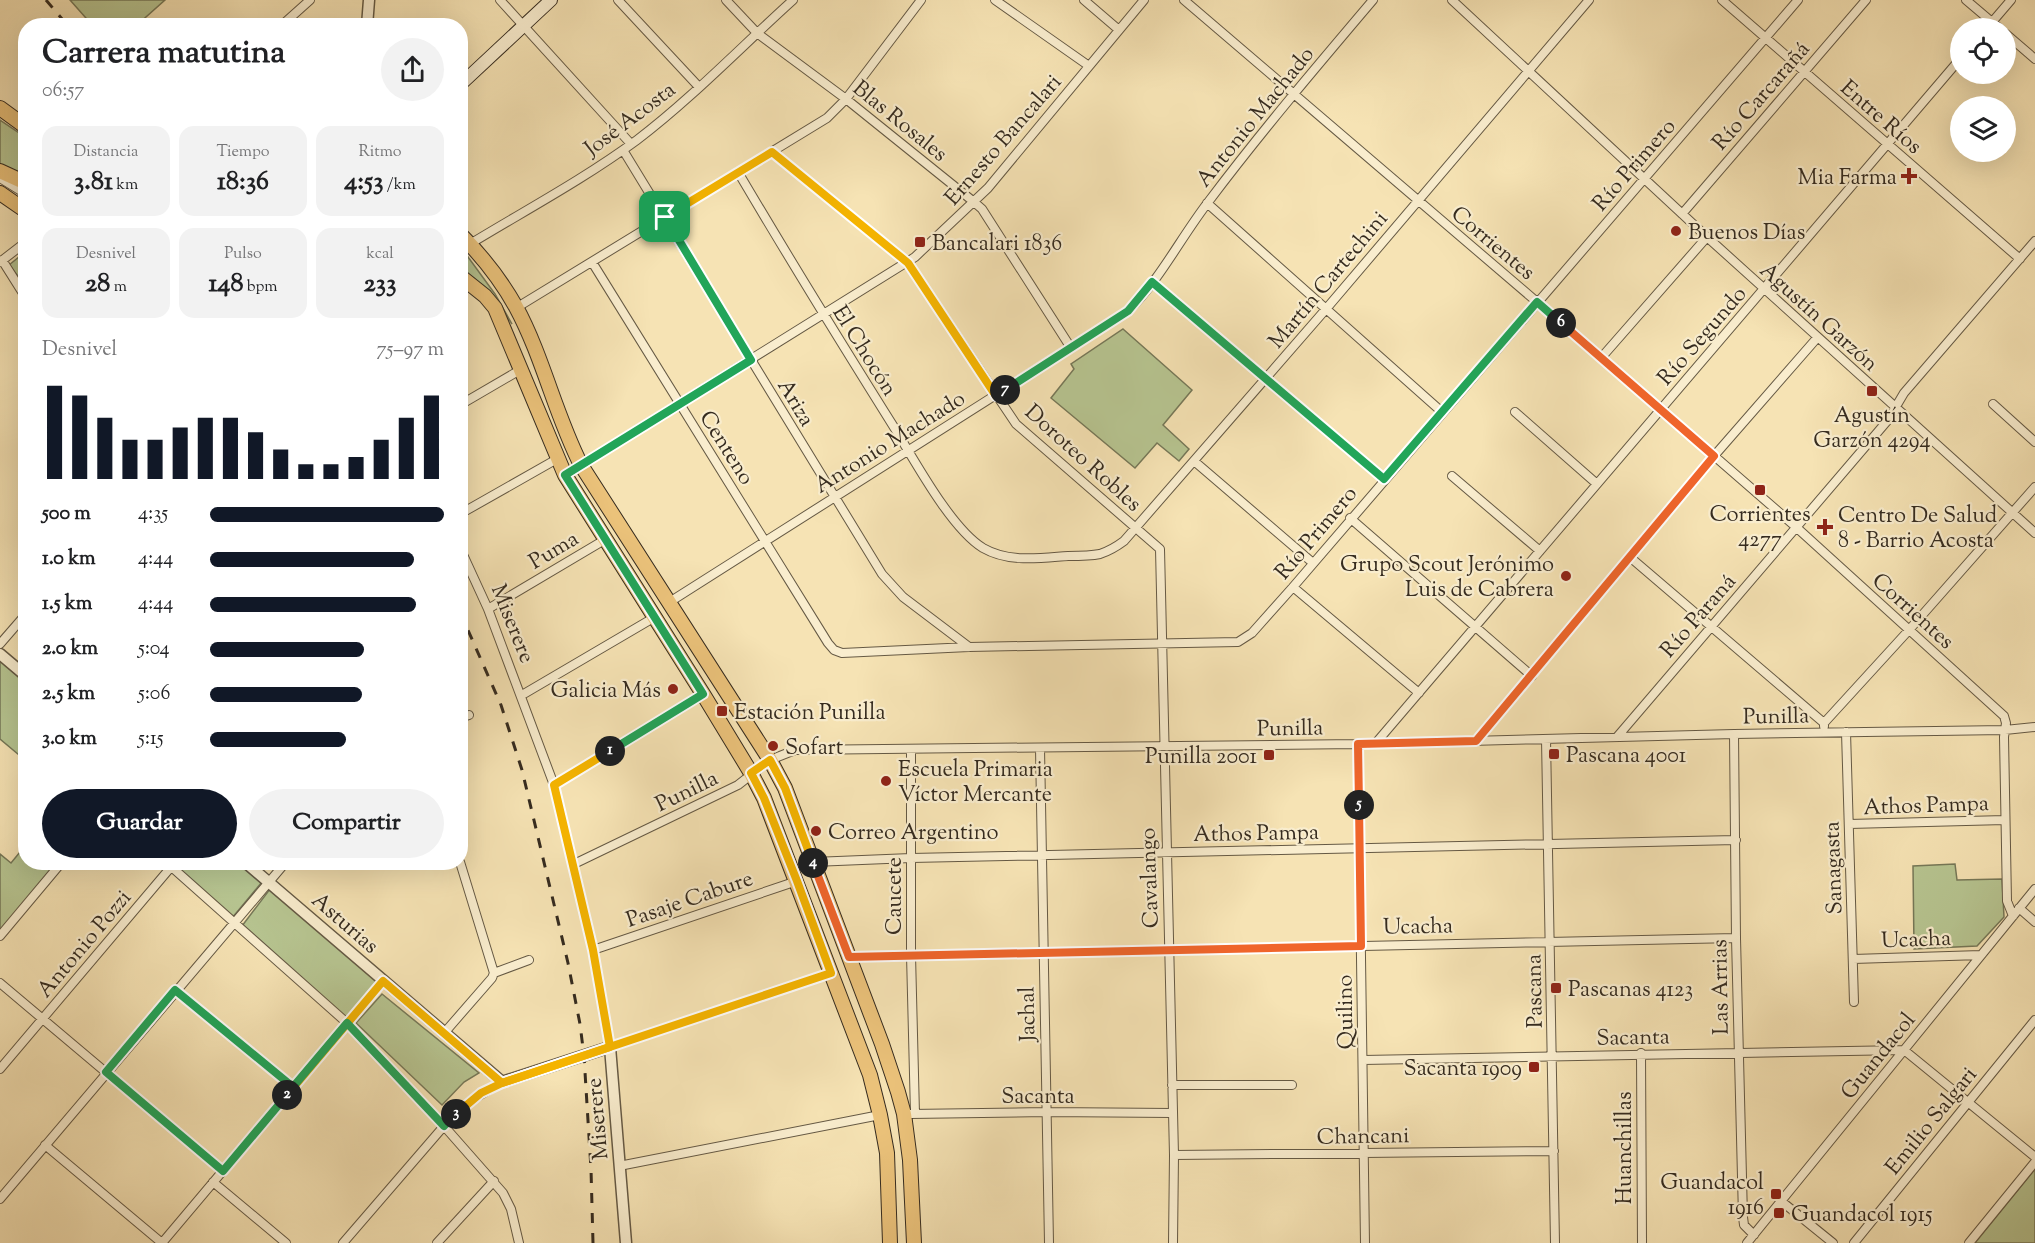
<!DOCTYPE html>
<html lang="es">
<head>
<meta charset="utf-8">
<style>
	body { margin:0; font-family:"Sorts Mill Goudy",serif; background:#f2f2f2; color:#202124; height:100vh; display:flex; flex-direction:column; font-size:22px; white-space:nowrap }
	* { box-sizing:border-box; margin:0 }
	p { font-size:20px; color:#757577 }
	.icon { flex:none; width:33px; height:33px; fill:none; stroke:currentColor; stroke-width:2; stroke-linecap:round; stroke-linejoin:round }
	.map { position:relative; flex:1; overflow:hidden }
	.panel { position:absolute; left:18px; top:18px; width:450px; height:852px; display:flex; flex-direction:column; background:#fff; border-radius:24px; box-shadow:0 6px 24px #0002 }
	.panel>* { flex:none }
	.fabs { position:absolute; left:1950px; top:18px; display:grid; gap:12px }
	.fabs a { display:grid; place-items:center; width:66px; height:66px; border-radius:50%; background:#fff; box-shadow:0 6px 24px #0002; font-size:30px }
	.pin { position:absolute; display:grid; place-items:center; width:51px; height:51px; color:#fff; margin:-26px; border-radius:12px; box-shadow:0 3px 9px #0006 }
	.km { position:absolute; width:30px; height:30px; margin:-15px; border-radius:50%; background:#222; color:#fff; font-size:16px; line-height:30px; text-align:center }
	.round { display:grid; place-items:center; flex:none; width:63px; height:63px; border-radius:32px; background:#f2f2f2 }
	.summary { display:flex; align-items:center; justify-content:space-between; height:102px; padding:0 24px }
	h1 { font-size:33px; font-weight:700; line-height:45px }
	.figures { display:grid; grid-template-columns:repeat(3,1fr); gap:9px; height:102px; padding:6px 24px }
	.figures div { display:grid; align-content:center; border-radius:15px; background:#f2f2f2; text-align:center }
	.figures b { font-size:26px; font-weight:700 }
	.figures small { font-size:16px; font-weight:400 }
	.figures p { font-size:16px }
	.chart { height:168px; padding:12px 24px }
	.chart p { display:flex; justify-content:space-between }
	.chart svg { width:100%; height:108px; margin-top:6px; stroke:#111827; stroke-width:6 }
	.primary-button { display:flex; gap:12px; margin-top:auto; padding:12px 24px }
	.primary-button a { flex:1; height:69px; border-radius:36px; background:#111827; color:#fff; font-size:24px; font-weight:700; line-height:69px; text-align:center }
	.primary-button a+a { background:#f2f2f2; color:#202124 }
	ul { padding:0 24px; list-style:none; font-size:20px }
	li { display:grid; grid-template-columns:96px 72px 1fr; align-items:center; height:45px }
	li i { height:15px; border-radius:8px; background:#111827 }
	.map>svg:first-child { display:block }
	.green { fill:#b7c591; stroke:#767858; stroke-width:1.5 }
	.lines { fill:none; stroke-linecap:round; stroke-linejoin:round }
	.minor-casing { stroke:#655944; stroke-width:10 }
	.tertiary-casing { stroke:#655944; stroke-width:13 }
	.secondary-casing { stroke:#352b1f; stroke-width:14 }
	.primary-casing { stroke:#352b1f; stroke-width:16 }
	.minor { stroke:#f9edce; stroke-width:8 }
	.tertiary { stroke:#f9edce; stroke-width:10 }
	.secondary { stroke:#f9edce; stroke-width:12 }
	.primary { stroke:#ebc27a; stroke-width:14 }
	.rail { stroke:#352b1f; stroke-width:3; stroke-dasharray:10 10; stroke-linecap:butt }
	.split-1-casing { stroke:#fff; stroke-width:12 }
	.split-2-casing { stroke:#fff; stroke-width:12 }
	.split-3-casing { stroke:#fff; stroke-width:12 }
	.split-4-casing { stroke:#fff; stroke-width:12 }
	.split-5-casing { stroke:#fff; stroke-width:12 }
	.split-6-casing { stroke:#fff; stroke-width:12 }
	.split-7-casing { stroke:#fff; stroke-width:12 }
	.split-8-casing { stroke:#fff; stroke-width:12 }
	.split-1 { stroke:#22a559; stroke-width:8 }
	.split-2 { stroke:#f5b400; stroke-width:8 }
	.split-3 { stroke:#22a559; stroke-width:8 }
	.split-4 { stroke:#f5b400; stroke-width:8 }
	.split-5 { stroke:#f0652b; stroke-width:8 }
	.split-6 { stroke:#f0652b; stroke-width:8 }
	.split-7 { stroke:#22a559; stroke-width:8 }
	.split-8 { stroke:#f5b400; stroke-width:8 }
	.poi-dot { fill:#8f2418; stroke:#f9edce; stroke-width:2 }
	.labels { text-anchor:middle; stroke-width:4.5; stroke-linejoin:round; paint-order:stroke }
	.street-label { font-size:22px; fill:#352b1f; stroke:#f9edce }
	.poi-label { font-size:22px; fill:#352b1f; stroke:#f9edce; text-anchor:start }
</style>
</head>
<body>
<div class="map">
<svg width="2035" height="1243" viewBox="0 0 2035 1243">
	<rect width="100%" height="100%" fill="#f6e3b4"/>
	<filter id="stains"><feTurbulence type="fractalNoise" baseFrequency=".00333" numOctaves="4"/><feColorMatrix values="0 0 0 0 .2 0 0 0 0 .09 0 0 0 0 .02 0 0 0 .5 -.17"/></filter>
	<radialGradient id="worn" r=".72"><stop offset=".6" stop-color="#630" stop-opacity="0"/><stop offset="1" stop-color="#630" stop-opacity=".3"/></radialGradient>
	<!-- green -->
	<path class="green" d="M 70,0 L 165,0 L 137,25 L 93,26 Z
		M 0,120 L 25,137 L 25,179 L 0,166 Z
		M 460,246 L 495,294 L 512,324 C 497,302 482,284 461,269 Z
		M 25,252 L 25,285 L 9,265 Z
		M 1123,329 L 1192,390 L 1163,425 L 1189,449 L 1179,461 L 1157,443 L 1135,468 L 1051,398 L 1074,369 L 1071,364 Z
		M 0,657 L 25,679 L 25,760 L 0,739 Z
		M 25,846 L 26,862 L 57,863 L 0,932 L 0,854 L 11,863 Z
		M 170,863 L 240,863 L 262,882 L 232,918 Z
		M 1955,864 L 1957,880 L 2002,879 L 2004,917 L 1977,946 L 1914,949 L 1913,866 Z
		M 270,889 L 378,981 L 346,1019 L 242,926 Z
		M 382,994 L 479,1073 L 464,1082 L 442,1105 L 356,1023 Z
		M 2035,1169 L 2035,1243 L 1975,1243 Z"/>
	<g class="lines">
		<defs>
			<path id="minor" d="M 500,0 L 631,144
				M 618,0 L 699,87
				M 726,0 L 757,33 L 846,99 L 974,202 L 982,209 L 1071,348
				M 995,0 L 1089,66
				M 1084,0 L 1119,30
				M 1184,0 L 1537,302 L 1796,527 L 2004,716 L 2006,723 L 2004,737 L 2007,901 L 2013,916
				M 1452,0 L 1707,237 L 2035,533
				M 1722,0 L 2020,259
				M 1966,0 L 1999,28
				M 281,26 L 310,0
				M 1987,28 L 2011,0
				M 2006,34 L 2035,59
				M 623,150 L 882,574 L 903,597 L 969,647
				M 772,152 L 908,263 L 1016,424 L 1160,549 L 1174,1155 L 1173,1243
				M 738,172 C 790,260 843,346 897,432 C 917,465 952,529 983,548 C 1009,563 1040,558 1068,556 C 1078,556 1090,556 1100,554 C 1109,551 1116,547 1124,541 L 1326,309 L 1589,0
				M 0,178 L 26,194
				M 1207,203 L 1442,412
				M 1682,214 L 1866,0
				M 470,244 C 526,210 584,179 637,140 C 691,99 742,46 793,0
				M 2,260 L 26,298
				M 0,262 L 26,242
				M 592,262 L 828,643 L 834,650 L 842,653 L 969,647 L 1238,642 L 1252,633 L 1293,587 L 1798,0
				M 1152,282 L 1384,479
				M 516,308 L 827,118 L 846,99 L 921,0
				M 1601,358 L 1707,237
				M 1993,404 L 2035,442
				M 460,405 L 520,370
				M 1515,412 L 1597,484
				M 1194,461 L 1313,563
				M 565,475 L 915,257 L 988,188 L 1144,0
				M 1452,476 L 1540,551
				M 460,514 L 557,459
				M 1350,518 L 1532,676
				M 460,548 L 488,609 L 554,785 L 593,950 L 610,1047 L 831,973
				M 1631,558 L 1824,723 L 1824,726
				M 1293,587 L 1419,693
				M 668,603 L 1128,311 C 1160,280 1181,237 1209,201 C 1261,132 1317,66 1373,0
				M 488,609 L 606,539
				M 0,644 L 26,614
				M 522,695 L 655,617
				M 460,718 L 469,715
				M 1824,723 L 1909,630 L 2035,487
				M 1846,732 L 1854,1002
				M 1734,734 L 1736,938 L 1743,1217 L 1744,1225 L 1754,1235
				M 1617,737 L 1888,420 L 1904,393 L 2035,241
				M 1546,739 L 1555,1243
				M 1476,741 L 1714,456 L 1817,338
				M 1358,744 L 1365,1243
				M 1375,744 L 1960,59
				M 1040,748 L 1049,1243
				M 911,749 L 911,955 L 915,1114
				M 554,785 L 703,694
				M 1849,824 L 2005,820
				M 166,862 L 347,1023 L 444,1126 L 503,1193 L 511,1209 L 519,1243
				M 460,862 L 494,973
				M 813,862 L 911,858 L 1736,840
				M 574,864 L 738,785 L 770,760 L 795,750 L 1358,744 L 1734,734 L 2005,730 L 2035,727
				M 2019,908 L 2035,922
				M 0,936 L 62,862
				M 593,950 L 797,881
				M 849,957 L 1736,938
				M 1853,959 L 1981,955
				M 0,983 L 223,1171
				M 175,990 L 293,1087
				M 445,1032 L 492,978 L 494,973 L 529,960
				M 1904,1050 L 2035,1157
				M 1641,1053 L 1642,1243
				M 1363,1060 L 1904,1050
				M 0,1069 L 171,867
				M 1172,1085 L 1292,1085
				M 910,1114 L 1046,1112 L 1173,1113
				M 45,1145 L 162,1243
				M 1174,1155 L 1554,1151
				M 619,1166 L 880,1115
				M 213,1182 L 286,1243
				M 0,1199 L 286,862
				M 1781,1201 L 1833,1243
				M 162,1243 L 383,981
				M 343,1243 L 444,1126 L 472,1100 L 502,1082
				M 437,1243 L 494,1181
				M 1747,1243 L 2035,889
				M 1854,1243 L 2035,1020
				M 1969,1243 L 2035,1162"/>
			<path id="tertiary" d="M 367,26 L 369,0
				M 0,654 L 26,676
				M 245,862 L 502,1082 L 610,1047 L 626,1243"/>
			<path id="secondary" d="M 460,85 L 551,0"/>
			<path id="primary" d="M 0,108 L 26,127
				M 0,171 L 26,183
				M 0,193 L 26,211
				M 460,234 C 482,256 501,280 516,307 C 543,357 555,414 581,465 L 770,760 L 785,788 L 882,1044 L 898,1092 L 904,1114 L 910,1160 L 914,1243
				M 460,276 L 485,296 L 495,308 L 565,475 L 703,694 L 751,773 L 764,798 L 870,1075 L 880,1115 L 887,1153 L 890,1243"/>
		</defs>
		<!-- minor casing -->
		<use href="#minor" class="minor-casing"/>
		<!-- tertiary casing -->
		<use href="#tertiary" class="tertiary-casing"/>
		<!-- secondary casing -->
		<use href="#secondary" class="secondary-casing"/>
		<!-- primary casing -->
		<use href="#primary" class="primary-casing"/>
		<!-- minor -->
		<use href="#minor" class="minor"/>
		<!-- tertiary -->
		<use href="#tertiary" class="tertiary"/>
		<!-- secondary -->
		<use href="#secondary" class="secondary"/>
		<!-- primary -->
		<use href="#primary" class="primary"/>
		<!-- rail -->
		<path class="rail" d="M 46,0 L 68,26
			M 460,612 L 501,705 L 522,770 L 568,963 L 580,1024 L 584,1056 L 591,1169 L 593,1243"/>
	</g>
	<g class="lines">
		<defs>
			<path id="split-1" d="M 610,751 L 703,694 L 565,475 L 751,360 L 665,217"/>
			<path id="split-2" d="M 287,1095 L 383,981 L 502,1083 L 610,1047 L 593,950 L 554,785 L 610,751"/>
			<path id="split-3" d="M 287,1095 L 223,1171 L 106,1072 L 175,990 L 293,1087 L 347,1023 L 444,1126 L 456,1114"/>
			<path id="split-4" d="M 456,1114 L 481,1093 L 502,1083 L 831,973 L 797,881 L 764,798 L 751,773 L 770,760 L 785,788 L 813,863"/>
			<path id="split-5" d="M 813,863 L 849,957 L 1361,946 L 1359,805"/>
			<path id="split-6" d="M 1359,805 L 1358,744 L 1476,741 L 1714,456 L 1561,323"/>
			<path id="split-7" d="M 1005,390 L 1128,311 L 1152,282 L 1384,479 L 1537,302 L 1561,323"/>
			<path id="split-8" d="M 665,217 L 772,152 L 908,263 L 996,396 L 1005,390"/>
		</defs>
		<!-- split-1 casing -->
		<use href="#split-1" class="split-1-casing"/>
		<!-- split-2 casing -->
		<use href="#split-2" class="split-2-casing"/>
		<!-- split-3 casing -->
		<use href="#split-3" class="split-3-casing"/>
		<!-- split-4 casing -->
		<use href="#split-4" class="split-4-casing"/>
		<!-- split-5 casing -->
		<use href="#split-5" class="split-5-casing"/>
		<!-- split-6 casing -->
		<use href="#split-6" class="split-6-casing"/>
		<!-- split-7 casing -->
		<use href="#split-7" class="split-7-casing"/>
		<!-- split-8 casing -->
		<use href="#split-8" class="split-8-casing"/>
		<!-- split-1 -->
		<use href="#split-1" class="split-1"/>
		<!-- split-2 -->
		<use href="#split-2" class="split-2"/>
		<!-- split-3 -->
		<use href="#split-3" class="split-3"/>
		<!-- split-4 -->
		<use href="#split-4" class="split-4"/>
		<!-- split-5 -->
		<use href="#split-5" class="split-5"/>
		<!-- split-6 -->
		<use href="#split-6" class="split-6"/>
		<!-- split-7 -->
		<use href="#split-7" class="split-7"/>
		<!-- split-8 -->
		<use href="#split-8" class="split-8"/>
	</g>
	<!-- markers -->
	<g class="poi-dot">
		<path d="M1906 167h6v6h6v6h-6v6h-6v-6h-6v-6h6z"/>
		<circle cx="1676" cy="231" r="6"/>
		<rect x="914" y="236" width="12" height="12" rx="3"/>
		<rect x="1866" y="385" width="12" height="12" rx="3"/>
		<rect x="1754" y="484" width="12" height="12" rx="3"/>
		<path d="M1822 518h6v6h6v6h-6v6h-6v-6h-6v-6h6z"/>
		<circle cx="1566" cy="576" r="6"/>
		<circle cx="673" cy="689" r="6"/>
		<rect x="716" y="705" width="12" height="12" rx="3"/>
		<circle cx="773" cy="746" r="6"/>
		<rect x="1548" y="748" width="12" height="12" rx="3"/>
		<rect x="1263" y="749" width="12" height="12" rx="3"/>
		<circle cx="886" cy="781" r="6"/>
		<circle cx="816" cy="831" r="6"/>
		<rect x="1550" y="982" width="12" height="12" rx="3"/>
		<rect x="1528" y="1061" width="12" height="12" rx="3"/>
		<rect x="1770" y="1188" width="12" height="12" rx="3"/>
		<rect x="1773" y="1207" width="12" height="12" rx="3"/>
	</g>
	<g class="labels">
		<!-- street labels -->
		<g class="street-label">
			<text transform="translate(1760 95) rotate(-49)" y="8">Río Carcarañá</text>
			<text transform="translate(1254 116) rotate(-51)" y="8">Antonio Machado</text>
			<text transform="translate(1882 116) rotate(41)" y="8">Entre Ríos</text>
			<text transform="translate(629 118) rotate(-37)" y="8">José Acosta</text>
			<text transform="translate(901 120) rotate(39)" y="8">Blas Rosales</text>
			<text transform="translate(1002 139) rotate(-49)" y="8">Ernesto Bancalari</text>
			<text transform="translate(1633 164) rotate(-49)" y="8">Río Primero</text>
			<text transform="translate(1494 242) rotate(40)" y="8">Corrientes</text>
			<text transform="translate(1327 279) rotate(-50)" y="8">Martín Cartechini</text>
			<text transform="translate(1820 316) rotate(42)" y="8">Agustín Garzón</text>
			<text transform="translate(1701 335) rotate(-49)" y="8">Río Segundo</text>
			<text transform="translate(866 350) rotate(58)" y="8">El Chocón</text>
			<text transform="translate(797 402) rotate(59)" y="8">Ariza</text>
			<text transform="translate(889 441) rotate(-32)" y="8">Antonio Machado</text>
			<text transform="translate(728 447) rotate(58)" y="8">Centeno</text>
			<text transform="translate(1084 457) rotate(42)" y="8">Doroteo Robles</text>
			<text transform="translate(1315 532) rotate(-50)" y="8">Río Primero</text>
			<text transform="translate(553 549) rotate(-31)" y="8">Puma</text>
			<text transform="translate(1914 610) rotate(42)" y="8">Corrientes</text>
			<text transform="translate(1697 615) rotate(-49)" y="8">Río Paraná</text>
			<text transform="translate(514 623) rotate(68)" y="8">Miserere</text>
			<text transform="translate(1776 715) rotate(-1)" y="8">Punilla</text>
			<text transform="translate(1290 727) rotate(-1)" y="8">Punilla</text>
			<text transform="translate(686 790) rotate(-26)" y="8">Punilla</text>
			<text transform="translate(1926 804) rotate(-2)" y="8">Athos Pampa</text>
			<text transform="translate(1256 832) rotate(-1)" y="8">Athos Pampa</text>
			<text transform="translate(1832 868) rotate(-92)" y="8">Sanagasta</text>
			<text transform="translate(1148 878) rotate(-92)" y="8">Cavalango</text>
			<text transform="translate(893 896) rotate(-90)" y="8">Caucete</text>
			<text transform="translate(689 898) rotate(-19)" y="8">Pasaje Cabure</text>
			<text transform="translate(346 922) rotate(41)" y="8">Asturias</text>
			<text transform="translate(1418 925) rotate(-1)" y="8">Ucacha</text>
			<text transform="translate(1916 938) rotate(-2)" y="8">Ucacha</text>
			<text transform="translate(83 943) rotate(-50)" y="8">Antonio Pozzi</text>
			<text transform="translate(1719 987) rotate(-91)" y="8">Las Arrias</text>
			<text transform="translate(1533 991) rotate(-91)" y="8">Pascana</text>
			<text transform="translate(1344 1012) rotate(-91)" y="8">Quilino</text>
			<text transform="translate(1026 1014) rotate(-91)" y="8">Jachal</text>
			<text transform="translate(1633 1036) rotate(-1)" y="8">Sacanta</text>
			<text transform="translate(1877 1055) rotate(-51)" y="8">Guandacol</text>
			<text x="1038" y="1103">Sacanta</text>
			<text transform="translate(596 1119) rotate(-95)" y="8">Miserere</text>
			<text transform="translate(1930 1120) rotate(-51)" y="8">Emilio Salgari</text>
			<text transform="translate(1363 1135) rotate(-1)" y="8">Chancani</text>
			<text transform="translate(1623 1148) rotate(-90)" y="8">Huanchillas</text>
		</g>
		<!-- poi labels -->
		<g class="poi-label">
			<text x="1897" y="184" text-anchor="end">Mia Farma</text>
			<text x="1688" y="239">Buenos Días</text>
			<text x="932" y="250">Bancalari 1836</text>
			<text x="1872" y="422" text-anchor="middle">Agustín<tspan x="1872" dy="25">Garzón 4294</tspan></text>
			<text x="1760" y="521" text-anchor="middle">Corrientes<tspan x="1760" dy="25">4277</tspan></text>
			<text x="1838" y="522">Centro De Salud<tspan x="1838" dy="25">8 - Barrio Acosta</tspan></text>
			<text x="1554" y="571" text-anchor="end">Grupo Scout Jerónimo<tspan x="1554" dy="25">Luis de Cabrera</tspan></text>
			<text x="661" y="697" text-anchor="end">Galicia Más</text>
			<text x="734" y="719">Estación Punilla</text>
			<text x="785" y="754">Sofart</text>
			<text x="1566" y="762">Pascana 4001</text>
			<text x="1257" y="763" text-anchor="end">Punilla 2001</text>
			<text x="898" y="776">Escuela Primaria<tspan x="898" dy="25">Víctor Mercante</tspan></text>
			<text x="828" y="839">Correo Argentino</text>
			<text x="1568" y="996">Pascanas 4123</text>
			<text x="1522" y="1075" text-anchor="end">Sacanta 1909</text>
			<text x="1764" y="1189" text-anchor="end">Guandacol<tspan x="1764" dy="25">1916</tspan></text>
			<text x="1791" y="1221">Guandacol 1915</text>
		</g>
	</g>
	<rect width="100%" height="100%" filter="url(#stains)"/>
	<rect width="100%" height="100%" fill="url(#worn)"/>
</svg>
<div class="fabs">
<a><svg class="icon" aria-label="locate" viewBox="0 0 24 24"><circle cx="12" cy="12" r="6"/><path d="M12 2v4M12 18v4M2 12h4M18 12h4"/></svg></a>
<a><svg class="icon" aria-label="layers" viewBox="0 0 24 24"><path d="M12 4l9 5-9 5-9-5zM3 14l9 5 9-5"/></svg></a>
</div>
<div class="pin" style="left:665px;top:217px;background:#1e9e55"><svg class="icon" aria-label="arrive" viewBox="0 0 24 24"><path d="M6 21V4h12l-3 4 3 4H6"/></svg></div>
<b class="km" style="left:610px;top:751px">1</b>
<b class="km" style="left:287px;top:1095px">2</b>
<b class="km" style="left:456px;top:1114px">3</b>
<b class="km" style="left:813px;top:863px">4</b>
<b class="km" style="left:1359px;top:805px">5</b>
<b class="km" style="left:1561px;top:323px">6</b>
<b class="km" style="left:1005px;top:390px">7</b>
<section class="panel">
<div class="summary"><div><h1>Carrera matutina</h1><p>06:57</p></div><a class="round"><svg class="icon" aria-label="share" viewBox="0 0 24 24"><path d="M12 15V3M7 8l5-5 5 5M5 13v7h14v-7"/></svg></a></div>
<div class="figures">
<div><p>Distancia</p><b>3.81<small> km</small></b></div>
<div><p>Tiempo</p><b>18:36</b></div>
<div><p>Ritmo</p><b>4:53<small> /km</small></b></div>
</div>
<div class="figures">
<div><p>Desnivel</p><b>28<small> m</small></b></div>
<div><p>Pulso</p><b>148<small> bpm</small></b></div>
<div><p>kcal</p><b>233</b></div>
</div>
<div class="chart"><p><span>Desnivel</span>75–97 m</p>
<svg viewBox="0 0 160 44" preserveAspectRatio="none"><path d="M5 44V6M15 44V10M25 44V19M35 44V28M45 44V28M55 44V23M65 44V19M75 44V19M85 44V25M95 44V32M105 44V38M115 44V38M125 44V35M135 44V28M145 44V19M155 44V10"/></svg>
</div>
<ul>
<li><b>500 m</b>4:35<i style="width:100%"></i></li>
<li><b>1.0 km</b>4:44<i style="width:87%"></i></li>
<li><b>1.5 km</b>4:44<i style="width:88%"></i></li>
<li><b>2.0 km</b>5:04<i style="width:66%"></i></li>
<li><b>2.5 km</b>5:06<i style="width:65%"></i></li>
<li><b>3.0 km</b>5:15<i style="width:58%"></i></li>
</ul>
<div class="primary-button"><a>Guardar</a><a>Compartir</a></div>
</section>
</div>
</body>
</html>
